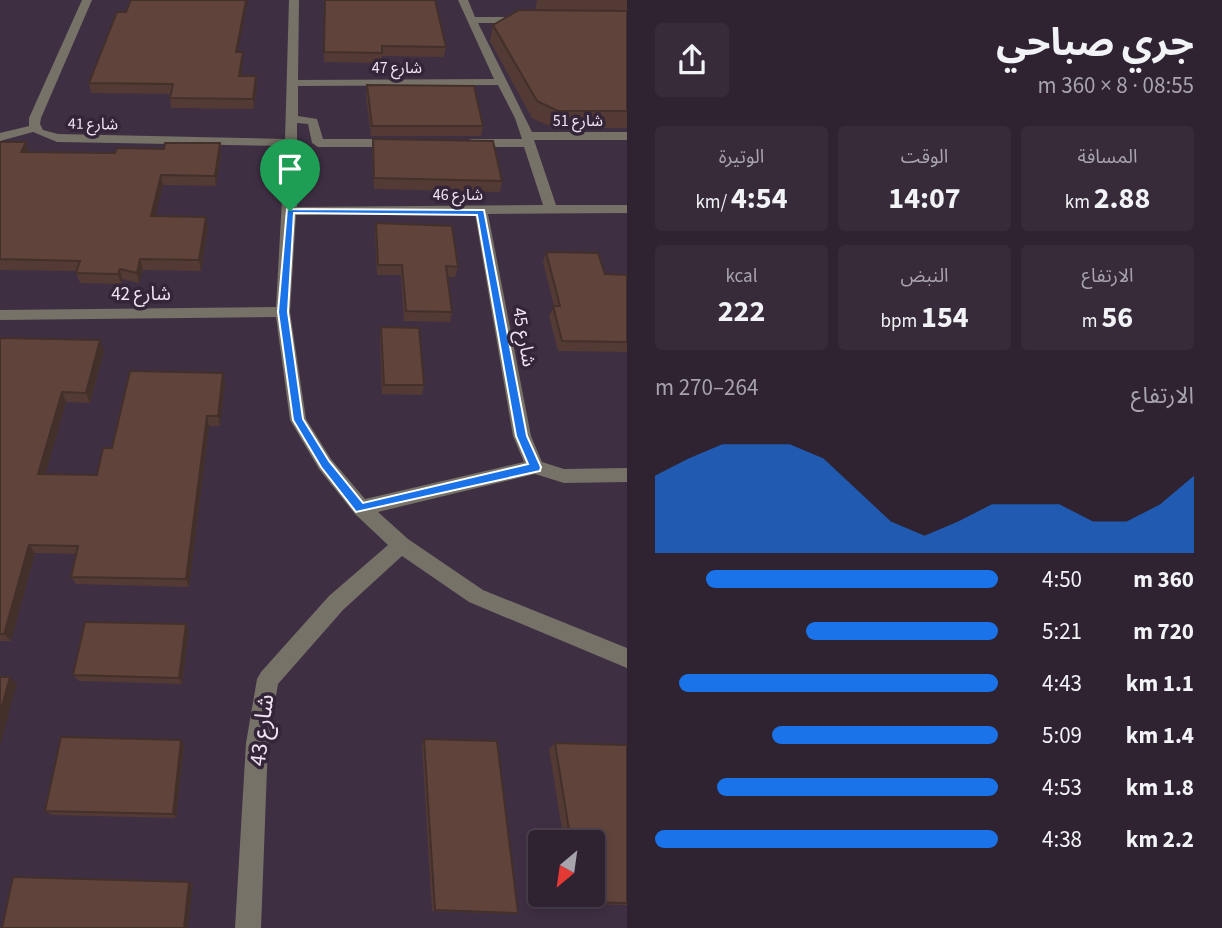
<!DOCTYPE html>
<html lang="ar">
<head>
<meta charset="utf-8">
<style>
	body { margin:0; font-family:"Source Sans 3","Noto Sans Arabic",sans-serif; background:#372b3a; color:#f1f3f6; direction:rtl; height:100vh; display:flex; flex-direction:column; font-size:26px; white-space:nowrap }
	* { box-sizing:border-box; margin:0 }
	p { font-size:23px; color:#a7a4ac }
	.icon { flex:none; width:38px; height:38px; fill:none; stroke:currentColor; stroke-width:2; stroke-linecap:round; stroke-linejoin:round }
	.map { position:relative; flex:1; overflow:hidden; direction:ltr }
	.details { display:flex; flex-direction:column; background:#2f2332; width:595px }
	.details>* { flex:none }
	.needle { width:46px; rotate:209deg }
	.controls { position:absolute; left:528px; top:830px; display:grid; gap:14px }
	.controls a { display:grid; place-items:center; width:77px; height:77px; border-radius:7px; background:#2f2332; box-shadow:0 4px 10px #0003,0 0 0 2px #4a404d; font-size:35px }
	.pin { position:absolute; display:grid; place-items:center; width:60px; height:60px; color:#fff; margin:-72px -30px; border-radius:50% 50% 50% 0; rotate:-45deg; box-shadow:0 0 7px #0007 }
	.pin .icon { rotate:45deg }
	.round { display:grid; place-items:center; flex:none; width:74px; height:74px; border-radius:7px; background:#372b3a }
	.overview { display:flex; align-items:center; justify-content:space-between; height:119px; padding:0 28px }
	h1 { font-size:38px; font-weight:700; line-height:52px }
	.figures { display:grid; grid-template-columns:repeat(3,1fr); gap:10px; height:119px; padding:7px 28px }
	.figures div { display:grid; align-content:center; border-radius:7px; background:#372b3a; text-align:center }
	.figures b { font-size:30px; font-weight:700 }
	.figures small { font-size:19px; font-weight:400 }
	.figures p { font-size:19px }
	.chart { height:196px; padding:14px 28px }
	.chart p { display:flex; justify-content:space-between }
	.chart svg { width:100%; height:126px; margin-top:7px; fill:#1a73e8; opacity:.7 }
	ul { padding:0 28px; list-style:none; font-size:23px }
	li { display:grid; grid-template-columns:112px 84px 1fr; align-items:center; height:52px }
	li i { height:18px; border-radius:9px; background:#1a73e8 }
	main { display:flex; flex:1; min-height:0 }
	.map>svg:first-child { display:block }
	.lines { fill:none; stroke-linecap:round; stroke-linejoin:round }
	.minor { fill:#767267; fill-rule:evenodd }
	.wall { fill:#533a34 }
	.shaded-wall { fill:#43302a }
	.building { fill:#60443c; stroke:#43302a; stroke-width:2 }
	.route { fill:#1a73e8; stroke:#fff; stroke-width:2; fill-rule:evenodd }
	.labels { text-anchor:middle; stroke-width:7; stroke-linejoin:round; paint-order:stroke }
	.far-street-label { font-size:16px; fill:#efe5f2; stroke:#352539 }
	.street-label { font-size:19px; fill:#efe5f2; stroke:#352539 }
	.near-street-label { font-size:23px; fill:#efe5f2; stroke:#352539 }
</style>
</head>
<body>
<main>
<section class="details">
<div class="overview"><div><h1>جري صباحي</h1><p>08:55 · 8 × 360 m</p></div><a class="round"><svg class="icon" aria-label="share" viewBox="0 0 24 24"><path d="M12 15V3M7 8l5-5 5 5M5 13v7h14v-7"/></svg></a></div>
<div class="figures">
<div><p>المسافة</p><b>2.88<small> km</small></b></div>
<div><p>الوقت</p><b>14:07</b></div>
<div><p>الوتيرة</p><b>4:54<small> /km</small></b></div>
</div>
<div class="figures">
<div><p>الارتفاع</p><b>56<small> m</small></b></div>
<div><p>النبض</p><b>154<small> bpm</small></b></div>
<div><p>kcal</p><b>222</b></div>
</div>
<div class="chart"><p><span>الارتفاع</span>264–270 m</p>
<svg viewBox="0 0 160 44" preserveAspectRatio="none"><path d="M0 44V17L10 11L20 6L30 6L40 6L50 11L60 22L70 33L80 38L90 33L100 27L110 27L120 27L130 33L140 33L150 27L160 17V44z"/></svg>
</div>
<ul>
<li><b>360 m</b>4:50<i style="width:85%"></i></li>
<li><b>720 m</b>5:21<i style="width:56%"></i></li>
<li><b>1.1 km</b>4:43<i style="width:93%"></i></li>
<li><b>1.4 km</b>5:09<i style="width:66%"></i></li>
<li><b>1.8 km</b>4:53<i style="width:82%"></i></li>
<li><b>2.2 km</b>4:38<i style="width:100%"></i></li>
</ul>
</section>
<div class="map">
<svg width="627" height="928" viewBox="0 0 627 928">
	<rect width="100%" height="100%" fill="#3f2f43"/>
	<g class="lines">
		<!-- minor -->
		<path class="minor" d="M 82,0 L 92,0 L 41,118 L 40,124 L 43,130 L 58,134 L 285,139 L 289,0 L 299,0 L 298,80 L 494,79 L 458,0 L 468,0 L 475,17 L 524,17 L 529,20 L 524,23 L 478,23 L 532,132 L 627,132 L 627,140 L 534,140 L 556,205 L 627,205 L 627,213 L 488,214 L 531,436 L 542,462 L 564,469 L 627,468 L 627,482 L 564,483 L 535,474 L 378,512 L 408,539 L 483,590 L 627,648 L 627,668 L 469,602 L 402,556 L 343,610 L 278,684 L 268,743 L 261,928 L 235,928 L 246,743 L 257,679 L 261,672 L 329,596 L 388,545 L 355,514 L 319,469 L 290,420 L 276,317 L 0,320 L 0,310 L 276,307 L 285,146 L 57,142 L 33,132 L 0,141 L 0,133 L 29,126 L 29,118 ZM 498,85 L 515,118 L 522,139 L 471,139 L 465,143 L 471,147 L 524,147 L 543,205 L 297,207 L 297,123 L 308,124 L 312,143 L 318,147 L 394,147 L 400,143 L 394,139 L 323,139 L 317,119 L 298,116 L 298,86 ZM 475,214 L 513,436 L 524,462 L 365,499 L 331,459 L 306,419 L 290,312 L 296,215 Z"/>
	</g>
	<!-- wall -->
	<path class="wall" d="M 325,0 L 446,47 L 444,57 L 382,56 L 381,63 L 324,62 Z
		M 537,0 L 627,0 L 627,128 L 553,128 L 532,118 L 490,41 L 493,25 L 535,10 Z
		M 238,52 L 243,62 L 241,76 L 257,86 L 254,109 L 171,108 L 170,98 L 171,94 L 91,93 L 89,83 Z
		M 367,85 L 483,126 L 481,136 L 371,136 L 366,96 Z
		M 373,139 L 502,181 L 500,192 L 374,189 L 372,150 Z
		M 0,142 L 29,152 L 221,154 L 216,186 L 163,185 L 155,216 L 206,217 L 208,228 L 201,271 L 143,270 L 139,283 L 122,279 L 121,284 L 80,283 L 76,273 L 77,271 L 0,270 Z
		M 376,223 L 458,267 L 455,277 L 447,277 L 452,312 L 450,322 L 404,321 L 401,275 L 377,275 L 375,233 Z
		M 546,252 L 605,274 L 627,275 L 627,352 L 558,351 L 549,316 L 554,306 L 543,262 Z
		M 381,327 L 424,385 L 422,395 L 382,394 L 380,337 Z
		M 0,338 L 104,351 L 90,403 L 66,402 L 45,474 L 97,475 L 112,448 L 225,383 L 220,426 L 209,426 L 189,587 L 76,584 L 71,577 L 77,554 L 35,553 L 11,641 L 0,641 Z
		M 186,624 L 189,631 L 182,684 L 79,681 L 73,675 Z
		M 424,739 L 518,913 L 513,914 L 432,911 L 422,744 Z
		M 555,743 L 627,745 L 627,905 L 574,904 L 572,894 L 593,894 L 593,842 L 564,842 L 549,749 Z
		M 184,745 L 176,818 L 52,815 L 45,811 Z"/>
	<!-- shaded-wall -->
	<path class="shaded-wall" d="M 246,0 L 248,0 L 236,62 L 236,52 Z
		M 243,52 L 243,62 L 240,86 L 239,76 Z
		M 256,76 L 257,86 L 254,109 L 253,99 Z
		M 26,142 L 29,153 L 21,152 Z
		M 220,143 L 221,154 L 216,186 L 215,176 Z
		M 161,175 L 163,185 L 153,227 L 151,216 Z
		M 206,217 L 208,228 L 201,271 L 199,260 Z
		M 140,259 L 143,270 L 139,283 L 137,273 Z
		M 120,269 L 122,279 L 121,284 L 118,274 Z
		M 100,340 L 104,351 L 90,403 L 86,393 Z
		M 223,373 L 225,383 L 220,426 L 218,416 Z
		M 62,392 L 66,402 L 43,483 L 38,474 Z
		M 207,416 L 209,426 L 189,587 L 186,579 Z
		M 29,545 L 35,553 L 11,641 L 4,634 Z
		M 186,624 L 189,631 L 182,684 L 179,678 Z
		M 10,677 L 17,683 L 0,746 L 0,713 Z
		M 181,740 L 184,745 L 176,818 L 173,814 Z
		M 189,882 L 193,884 L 188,928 L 184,928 Z"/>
	<!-- building -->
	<path class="building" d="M 131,0 L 246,0 L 236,52 L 243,52 L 239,76 L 256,76 L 253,99 L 170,98 L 173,84 L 89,83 L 117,12 L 126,12 Z
		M 325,0 L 435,0 L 446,47 L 382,46 L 382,53 L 324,52 Z
		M 519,10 L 627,11 L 627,111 L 558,111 L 537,101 L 493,25 Z
		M 367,85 L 474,86 L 483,126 L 372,126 Z
		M 373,139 L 493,141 L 502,181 L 374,178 Z
		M 0,142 L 26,142 L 21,152 L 115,153 L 117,148 L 164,149 L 165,143 L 220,143 L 215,176 L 161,175 L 151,216 L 206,217 L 199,260 L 140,259 L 137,273 L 120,269 L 118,274 L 76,273 L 80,261 L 0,259 Z
		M 376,223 L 452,226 L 458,267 L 446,266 L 452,312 L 406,311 L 402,265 L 378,265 Z
		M 546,252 L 598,253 L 605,274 L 627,275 L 627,342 L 562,341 L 553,306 L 560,306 Z
		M 381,327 L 419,328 L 424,385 L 384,385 Z
		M 0,338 L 100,340 L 86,393 L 62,392 L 38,474 L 97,475 L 103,448 L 112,448 L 130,371 L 223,373 L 218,416 L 207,416 L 186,579 L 71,577 L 78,546 L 29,545 L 4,634 L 0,634 Z
		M 85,622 L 186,624 L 179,678 L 73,675 Z
		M 0,677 L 10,677 L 0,713 Z
		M 61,737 L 181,740 L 173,814 L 45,811 Z
		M 424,739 L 497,741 L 518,913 L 435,910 Z
		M 555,743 L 627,745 L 627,903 L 581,902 L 580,894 L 593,894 L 593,842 L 571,842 Z
		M 13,877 L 189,882 L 184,928 L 2,928 Z"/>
	<!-- route -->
	<path class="route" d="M 287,209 L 484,210 L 527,436 L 541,467 L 540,471 L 356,512 L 321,467 L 293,420 L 278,312 ZM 294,213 L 477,215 L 516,436 L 528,464 L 363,503 L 329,461 L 303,419 L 288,312 Z"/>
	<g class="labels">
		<!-- far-street labels -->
		<g class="far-street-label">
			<text x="397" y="73">شارع 47</text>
			<text x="578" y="126">شارع 51</text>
			<text transform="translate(93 123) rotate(1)" y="6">شارع 41</text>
			<text x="458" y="200">شارع 46</text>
		</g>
		<!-- street labels -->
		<g class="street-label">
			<text x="141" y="300">شارع 42</text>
			<text transform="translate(525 337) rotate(80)" y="7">شارع 45</text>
		</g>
		<!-- near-street labels -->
		<g class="near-street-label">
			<text transform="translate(261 730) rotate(-83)" y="8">شارع 43</text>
		</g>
	</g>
</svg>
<div class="controls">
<a><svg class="needle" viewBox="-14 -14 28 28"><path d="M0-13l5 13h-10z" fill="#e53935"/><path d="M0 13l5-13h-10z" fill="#a7a4ac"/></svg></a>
</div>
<div class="pin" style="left:290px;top:211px;background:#1e9e55"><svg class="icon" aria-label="arrive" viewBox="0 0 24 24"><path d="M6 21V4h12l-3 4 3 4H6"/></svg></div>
</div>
</main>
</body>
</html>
